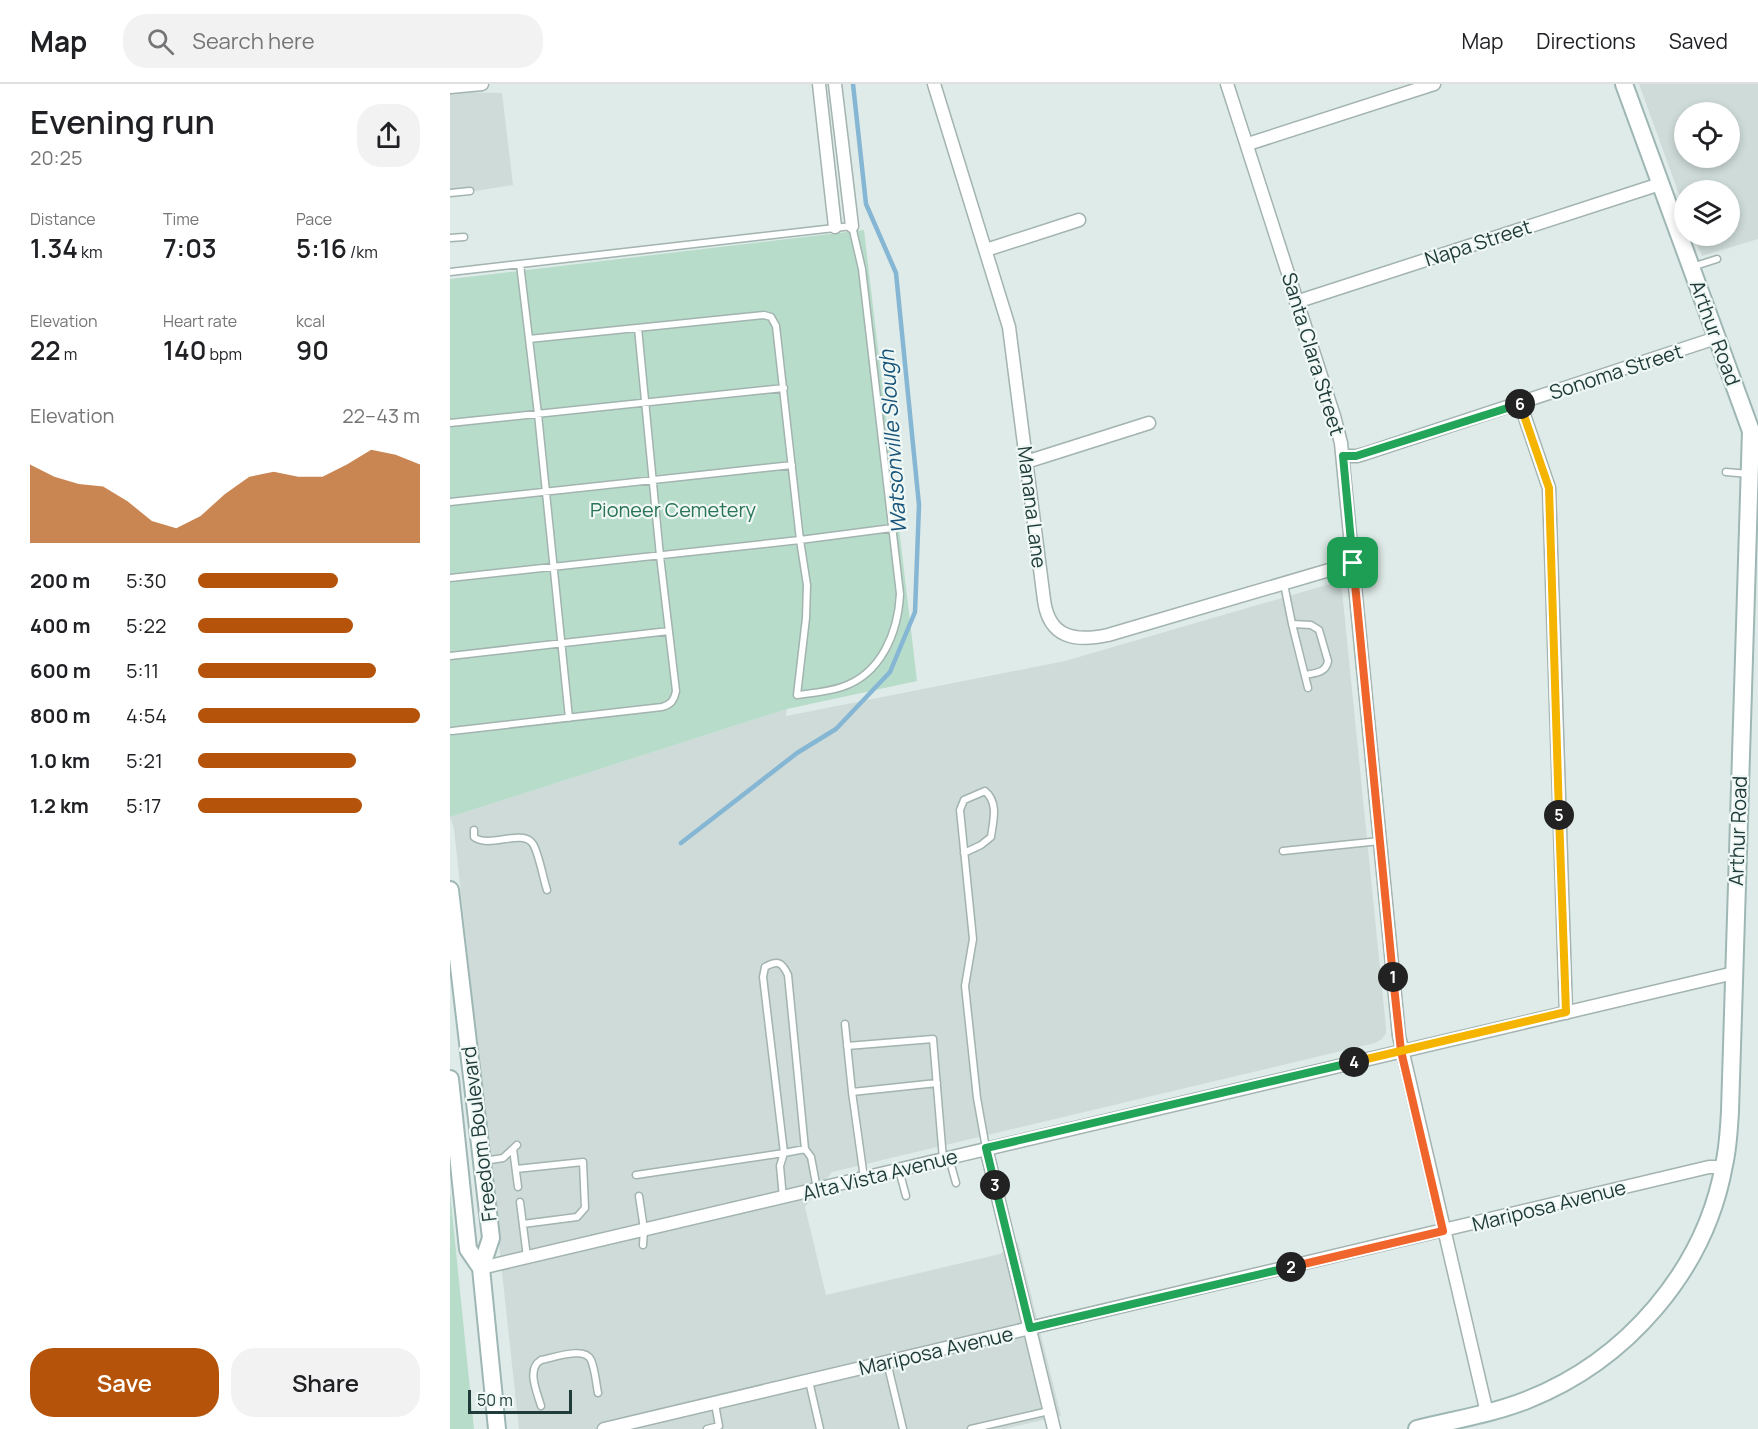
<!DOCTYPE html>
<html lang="en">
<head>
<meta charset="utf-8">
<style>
	body { margin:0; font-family:Manrope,sans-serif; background:#f2f2f2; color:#202124; height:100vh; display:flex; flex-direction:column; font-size:22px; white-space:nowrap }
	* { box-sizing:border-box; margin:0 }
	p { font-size:20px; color:#757577 }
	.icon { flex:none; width:33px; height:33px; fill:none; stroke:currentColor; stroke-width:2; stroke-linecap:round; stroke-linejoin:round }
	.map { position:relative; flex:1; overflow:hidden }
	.panel { display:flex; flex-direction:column; background:#fff; width:450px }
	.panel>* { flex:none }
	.fabs { position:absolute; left:1224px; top:18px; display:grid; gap:12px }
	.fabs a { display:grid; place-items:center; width:66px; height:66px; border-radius:50%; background:#fff; box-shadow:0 3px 9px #0003; font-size:30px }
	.scale { position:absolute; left:18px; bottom:15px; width:104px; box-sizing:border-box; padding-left:6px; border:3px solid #203c3a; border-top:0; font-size:16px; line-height:21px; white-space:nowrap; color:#203c3a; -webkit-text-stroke:4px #f0f8f5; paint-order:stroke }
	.pin { position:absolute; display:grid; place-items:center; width:51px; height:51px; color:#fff; margin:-26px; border-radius:12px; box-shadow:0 3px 9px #0006 }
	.km { position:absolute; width:30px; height:30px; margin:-15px; border-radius:50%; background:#222; color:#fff; font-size:16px; line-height:30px; text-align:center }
	.round { display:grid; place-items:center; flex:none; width:63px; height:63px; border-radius:24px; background:#f2f2f2 }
	.overview { display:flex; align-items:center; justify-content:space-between; height:102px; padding:0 30px }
	h1 { font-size:33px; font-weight:600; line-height:45px }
	.stats { display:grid; grid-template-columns:repeat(3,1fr); gap:9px; height:102px; padding:6px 30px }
	.stats div { display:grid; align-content:center }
	.stats b { font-size:26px; font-weight:600 }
	.stats small { font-size:16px; font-weight:400 }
	.stats p { font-size:16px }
	.chart { height:168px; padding:12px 30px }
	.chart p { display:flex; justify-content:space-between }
	.chart svg { width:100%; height:108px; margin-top:6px; fill:#b45309; opacity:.7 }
	.button { display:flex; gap:12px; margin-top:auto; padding:12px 30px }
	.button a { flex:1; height:69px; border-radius:24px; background:#b45309; color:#fff; font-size:24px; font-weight:600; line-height:69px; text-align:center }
	.button a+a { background:#f2f2f2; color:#202124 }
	ul { padding:0 30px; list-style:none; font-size:20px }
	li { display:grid; grid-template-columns:96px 72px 1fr; align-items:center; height:45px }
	li i { height:15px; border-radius:8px; background:#b45309 }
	header { display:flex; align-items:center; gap:36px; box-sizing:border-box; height:84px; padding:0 30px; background:#fff; border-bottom:2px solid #e0e0e0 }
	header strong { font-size:28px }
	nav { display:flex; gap:33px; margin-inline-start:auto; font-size:21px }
	.search { width:420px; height:54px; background:#f2f2f2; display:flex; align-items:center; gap:15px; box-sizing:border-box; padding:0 21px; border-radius:24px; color:#757577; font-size:22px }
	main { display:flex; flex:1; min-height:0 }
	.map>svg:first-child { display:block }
	.built { fill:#cedbd8; fill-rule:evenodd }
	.green { fill:#b7ddca }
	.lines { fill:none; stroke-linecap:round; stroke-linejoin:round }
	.stream { stroke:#85b6d3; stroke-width:4.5 }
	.lane-casing { stroke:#a2b3b0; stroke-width:9 }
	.street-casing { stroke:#a2b3b0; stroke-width:15 }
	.secondary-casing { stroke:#9eb7b4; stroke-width:20 }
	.lane { stroke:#fff; stroke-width:6 }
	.street { stroke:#fff; stroke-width:12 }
	.secondary { stroke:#fff; stroke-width:16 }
	.split-1-casing { stroke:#fff; stroke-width:12 }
	.split-2-casing { stroke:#fff; stroke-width:12 }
	.split-3-casing { stroke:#fff; stroke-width:12 }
	.split-4-casing { stroke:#fff; stroke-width:12 }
	.split-5-casing { stroke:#fff; stroke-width:12 }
	.split-6-casing { stroke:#fff; stroke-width:12 }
	.split-7-casing { stroke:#fff; stroke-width:12 }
	.split-1 { stroke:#f0652b; stroke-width:8 }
	.split-2 { stroke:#f0652b; stroke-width:8 }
	.split-3 { stroke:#22a559; stroke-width:8 }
	.split-4 { stroke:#22a559; stroke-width:8 }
	.split-5 { stroke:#f5b400; stroke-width:8 }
	.split-6 { stroke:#f5b400; stroke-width:8 }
	.split-7 { stroke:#22a559; stroke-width:8 }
	.labels { text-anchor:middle; stroke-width:4.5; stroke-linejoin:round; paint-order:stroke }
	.street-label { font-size:20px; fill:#203c3a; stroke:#f0f8f5 }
	.park-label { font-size:20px; fill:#297456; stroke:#f0f8f5 }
	.water-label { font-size:21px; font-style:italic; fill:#185479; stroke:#f0f8f5 }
</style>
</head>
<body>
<header>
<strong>Map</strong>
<div class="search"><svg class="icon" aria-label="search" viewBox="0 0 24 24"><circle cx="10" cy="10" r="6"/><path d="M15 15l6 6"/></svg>Search here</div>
<nav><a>Map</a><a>Directions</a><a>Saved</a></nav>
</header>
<main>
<section class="panel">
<div class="overview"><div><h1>Evening run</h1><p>20:25</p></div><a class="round"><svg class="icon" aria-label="share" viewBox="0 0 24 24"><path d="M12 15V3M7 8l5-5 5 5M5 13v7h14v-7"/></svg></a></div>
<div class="stats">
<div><p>Distance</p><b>1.34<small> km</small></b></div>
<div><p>Time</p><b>7:03</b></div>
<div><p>Pace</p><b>5:16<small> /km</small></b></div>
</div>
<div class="stats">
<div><p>Elevation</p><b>22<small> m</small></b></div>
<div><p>Heart rate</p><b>140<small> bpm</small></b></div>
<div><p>kcal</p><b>90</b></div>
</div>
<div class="chart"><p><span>Elevation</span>22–43 m</p>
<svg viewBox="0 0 160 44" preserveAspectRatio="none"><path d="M0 44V12L10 17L20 20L30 21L40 27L50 35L60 38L70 33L80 24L90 17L100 15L110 17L120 17L130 12L140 6L150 8L160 12V44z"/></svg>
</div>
<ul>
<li><b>200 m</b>5:30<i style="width:63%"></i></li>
<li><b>400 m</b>5:22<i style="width:70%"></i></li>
<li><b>600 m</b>5:11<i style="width:80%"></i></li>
<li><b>800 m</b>4:54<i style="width:100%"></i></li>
<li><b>1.0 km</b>5:21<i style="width:71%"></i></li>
<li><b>1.2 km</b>5:17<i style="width:74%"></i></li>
</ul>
<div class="button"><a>Save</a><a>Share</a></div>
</section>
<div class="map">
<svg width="1308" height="1345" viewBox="0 0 1308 1345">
	<rect width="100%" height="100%" fill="#dfebe8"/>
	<!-- built -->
	<path class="built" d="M 1189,0 L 1308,0 L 1308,155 L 1252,172 L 1244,152 L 1280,152 L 1280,106 L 1234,106 L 1234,124 ZM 1280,28 L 1280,74 L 1234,74 L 1234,28 Z
		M 0,8 L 52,9 L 63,101 L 0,111 Z
		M 880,500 L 889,502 L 892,506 L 936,944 L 936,949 L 932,955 L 925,959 L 382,1088 L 355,1123 L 376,1211 L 550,1170 L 568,1158 L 611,1332 L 554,1345 L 69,1345 L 4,745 L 0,733 L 337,625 L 336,632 L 615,577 Z"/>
	<!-- green -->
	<path class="green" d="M 414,146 L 467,597 L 337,625 L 0,733 L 0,195 Z
		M 0,1108 L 24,1345 L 0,1345 Z"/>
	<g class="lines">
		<!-- stream -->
		<path class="stream" d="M 231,759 L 347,669 L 386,645 L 440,588 L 465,528 L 469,421 L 446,189 L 416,120 L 403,0"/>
		<defs>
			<path id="lane" d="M 0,109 L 20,107
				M 0,154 L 14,153
				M 70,180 L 88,330 L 119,634
				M 1242,183 L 1267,175
				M 0,188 L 402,142 L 412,185 L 450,510 C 448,549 431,590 392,603 C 377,608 362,609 347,611 L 356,534 L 357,501 L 350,456 L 326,242 L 321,233 L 314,231 L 79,255
				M 0,339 L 334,304
				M 1276,388 L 1299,390
				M 0,418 L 342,381
				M 0,494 L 350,456 L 442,444
				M 834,500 L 842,540 L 858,604
				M 842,540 L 861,541 L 869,546 L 878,577 C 876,589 865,589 855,591
				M 0,572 L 219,547
				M 2,647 L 212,623 C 221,620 224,617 226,607 L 210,472 L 188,244
				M 24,746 L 24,753 C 39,765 73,744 83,760 C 89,770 93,794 97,806
				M 833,767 L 930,757
				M 514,769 L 531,761 L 541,753 C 543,737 549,719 535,707 L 514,716 L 510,726 L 523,855 L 515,902 L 527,1014 L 536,1064
				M 395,940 L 402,1008 L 487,999
				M 397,962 L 483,955 L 493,1075
				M 402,1008 L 414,1094
				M 63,1065 L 68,1103
				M 499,1074 L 506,1099
				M 34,1077 L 53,1074 L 67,1061
				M 66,1085 L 133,1078 L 135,1124 L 127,1133 L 73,1140
				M 449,1086 L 456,1112
				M 186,1091 L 334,1069 L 313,893 L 315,883 C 328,876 332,878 338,891 L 355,1065
				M 189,1112 L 194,1145 L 193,1161
				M 333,1114 L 330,1082 L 334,1069 L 355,1065 L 361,1073 L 367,1105
				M 70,1118 L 77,1173
				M 437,1278 L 453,1345
				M 359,1297 L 370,1345
				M 91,1322 C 87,1308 76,1285 91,1276 C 103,1274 135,1262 141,1276 C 145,1285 146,1299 148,1309
				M 257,1345 L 269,1342 L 265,1320
				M 521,1345 L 599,1327"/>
			<path id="street" d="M 369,0 L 385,143
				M 385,0 L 402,142
				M 484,0 L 559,243 L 594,516 C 599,554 625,558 658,551 L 903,479
				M 777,0 L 884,332 L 891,359 L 949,952 L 1037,1329
				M 0,3 L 32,0
				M 798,60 L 984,0
				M 536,166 L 629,136
				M 846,218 L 1210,100
				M 1070,319 L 1099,404 L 1116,929
				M 893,372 L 907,372 L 914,370 L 1266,254
				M 576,378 L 699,339
				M 536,1064 L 604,1345
				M 31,1184 L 1284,889
				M 154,1345 L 1259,1083 L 1274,1083"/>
			<path id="secondary" d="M 0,806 L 41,1154 L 31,1184 L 47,1345
				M 0,995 L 18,1165 L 31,1184
				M 967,1345 C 1003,1336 1042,1330 1077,1316 C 1176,1277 1255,1187 1274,1081 C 1278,1064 1279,1045 1280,1027 L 1301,347 L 1174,0"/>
		</defs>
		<!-- lane casing -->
		<use href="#lane" class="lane-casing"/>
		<!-- street casing -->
		<use href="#street" class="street-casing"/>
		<!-- secondary casing -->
		<use href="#secondary" class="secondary-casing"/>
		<!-- lane -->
		<use href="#lane" class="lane"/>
		<!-- street -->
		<use href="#street" class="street"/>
		<!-- secondary -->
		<use href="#secondary" class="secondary"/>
	</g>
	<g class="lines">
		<defs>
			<path id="split-1" d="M 903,479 L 943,893"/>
			<path id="split-2" d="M 841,1183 L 993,1147 L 951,967 L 943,893"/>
			<path id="split-3" d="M 545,1101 L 580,1244 L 841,1183"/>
			<path id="split-4" d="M 545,1101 L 536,1064 L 904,978"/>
			<path id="split-5" d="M 904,978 L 1116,928 L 1109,731"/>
			<path id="split-6" d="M 1070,320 L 1099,404 L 1109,731"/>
			<path id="split-7" d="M 903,479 L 893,372 L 906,372 L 1070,320"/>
		</defs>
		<!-- split-1 casing -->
		<use href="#split-1" class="split-1-casing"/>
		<!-- split-2 casing -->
		<use href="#split-2" class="split-2-casing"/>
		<!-- split-3 casing -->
		<use href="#split-3" class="split-3-casing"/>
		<!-- split-4 casing -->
		<use href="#split-4" class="split-4-casing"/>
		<!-- split-5 casing -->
		<use href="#split-5" class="split-5-casing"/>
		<!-- split-6 casing -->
		<use href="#split-6" class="split-6-casing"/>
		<!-- split-7 casing -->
		<use href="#split-7" class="split-7-casing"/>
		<!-- split-1 -->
		<use href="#split-1" class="split-1"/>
		<!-- split-2 -->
		<use href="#split-2" class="split-2"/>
		<!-- split-3 -->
		<use href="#split-3" class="split-3"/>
		<!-- split-4 -->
		<use href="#split-4" class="split-4"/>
		<!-- split-5 -->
		<use href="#split-5" class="split-5"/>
		<!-- split-6 -->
		<use href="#split-6" class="split-6"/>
		<!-- split-7 -->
		<use href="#split-7" class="split-7"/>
	</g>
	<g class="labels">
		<!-- street labels -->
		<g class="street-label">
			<text transform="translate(1028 159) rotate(-18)" y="7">Napa Street</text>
			<text transform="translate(1265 249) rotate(70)" y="7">Arthur Road</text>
			<text transform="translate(863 270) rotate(73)" y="7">Santa Clara Street</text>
			<text transform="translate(1166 288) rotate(-18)" y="7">Sonoma Street</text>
			<text transform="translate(582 423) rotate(83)" y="7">Manana Lane</text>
			<text transform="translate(1288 747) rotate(-88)" y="7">Arthur Road</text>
			<text transform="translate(29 1050) rotate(-97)" y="7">Freedom Boulevard</text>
			<text transform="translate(430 1091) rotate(-14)" y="7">Alta Vista Avenue</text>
			<text transform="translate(1099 1122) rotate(-14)" y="7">Mariposa Avenue</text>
			<text transform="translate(486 1267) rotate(-13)" y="7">Mariposa Avenue</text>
		</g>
		<!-- park labels -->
		<g class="park-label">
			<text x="223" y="433">Pioneer Cemetery</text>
		</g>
		<!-- water labels -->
		<g class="water-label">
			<text transform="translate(443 358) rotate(-94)" y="7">Watsonville Slough</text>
		</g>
	</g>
</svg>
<div class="fabs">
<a><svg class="icon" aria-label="locate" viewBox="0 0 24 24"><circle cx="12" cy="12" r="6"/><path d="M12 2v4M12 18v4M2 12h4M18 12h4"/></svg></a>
<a><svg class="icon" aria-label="layers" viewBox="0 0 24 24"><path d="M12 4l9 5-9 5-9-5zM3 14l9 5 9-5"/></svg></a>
</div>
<div class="scale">50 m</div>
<div class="pin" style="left:903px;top:479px;background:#1e9e55"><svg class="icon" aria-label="arrive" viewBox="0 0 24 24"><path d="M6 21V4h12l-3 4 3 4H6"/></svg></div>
<b class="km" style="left:943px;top:893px">1</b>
<b class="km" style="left:841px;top:1183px">2</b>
<b class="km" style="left:545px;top:1101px">3</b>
<b class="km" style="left:904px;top:978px">4</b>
<b class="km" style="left:1109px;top:731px">5</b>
<b class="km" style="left:1070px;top:320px">6</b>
</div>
</main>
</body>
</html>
